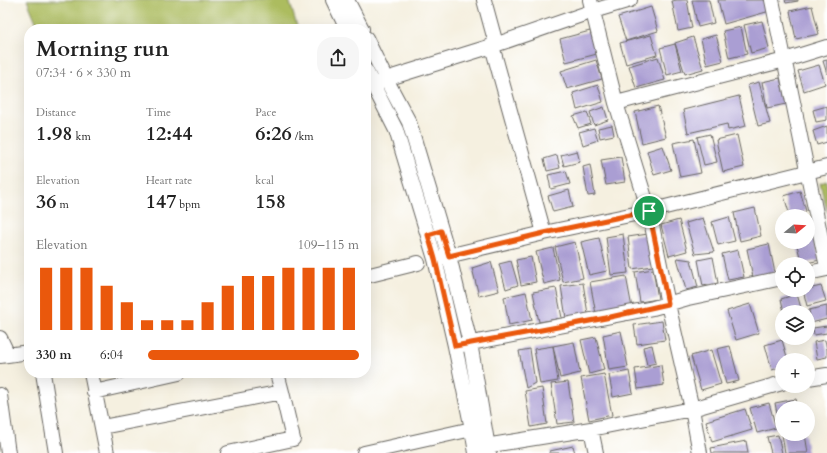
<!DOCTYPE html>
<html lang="en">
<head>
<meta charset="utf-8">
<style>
	body { margin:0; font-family:Cardo,serif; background:#f6f6f6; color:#222; height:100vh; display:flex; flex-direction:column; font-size:15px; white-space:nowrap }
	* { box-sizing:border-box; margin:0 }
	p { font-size:13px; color:#767676 }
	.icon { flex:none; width:22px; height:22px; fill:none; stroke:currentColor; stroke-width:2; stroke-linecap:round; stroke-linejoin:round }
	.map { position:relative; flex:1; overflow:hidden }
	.side { position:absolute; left:24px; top:24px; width:347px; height:354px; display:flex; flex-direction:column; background:#fff; border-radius:16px; box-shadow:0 4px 16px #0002 }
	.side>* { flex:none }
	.needle { width:26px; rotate:72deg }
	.fabs { position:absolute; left:775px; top:209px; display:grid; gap:8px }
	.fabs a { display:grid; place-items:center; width:40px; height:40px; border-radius:50%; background:#fff; box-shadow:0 4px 16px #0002; font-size:20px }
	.pin { position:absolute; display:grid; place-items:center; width:34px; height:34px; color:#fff; margin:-17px; border:2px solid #fff; border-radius:50%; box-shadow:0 1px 4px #0007 }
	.round { display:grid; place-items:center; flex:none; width:42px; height:42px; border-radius:16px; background:#f6f6f6 }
	.summary { display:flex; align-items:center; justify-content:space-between; height:68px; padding:0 12px }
	h1 { font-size:22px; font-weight:800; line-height:30px }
	.figures { display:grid; grid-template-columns:repeat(3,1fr); gap:6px; height:68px; padding:4px 12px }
	.figures div { display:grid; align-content:center }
	.figures b { font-size:20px; font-weight:800 }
	.figures small { font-size:11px; font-weight:400 }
	.figures p { font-size:11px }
	.chart { height:112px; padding:8px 12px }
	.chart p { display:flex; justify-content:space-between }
	.chart svg { width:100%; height:72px; margin-top:4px; stroke:#ea580c; stroke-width:6 }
	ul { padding:0 12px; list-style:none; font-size:13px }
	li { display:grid; grid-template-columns:64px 48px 1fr; align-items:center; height:30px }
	li i { height:10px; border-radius:5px; background:#ea580c }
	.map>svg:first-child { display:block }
	.green { fill:#acbc5f; stroke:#646c3e }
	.building { fill:#aa9ed3 }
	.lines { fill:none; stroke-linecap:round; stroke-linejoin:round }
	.minor-casing { stroke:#686661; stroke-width:16 }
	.minor { stroke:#fff; stroke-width:14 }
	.route-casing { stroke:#fff; stroke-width:8 }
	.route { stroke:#ea580c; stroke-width:5 }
</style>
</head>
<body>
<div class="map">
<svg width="827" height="453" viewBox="0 0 827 453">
	<rect width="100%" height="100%" fill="#fff"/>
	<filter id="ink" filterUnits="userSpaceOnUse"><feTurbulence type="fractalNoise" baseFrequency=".025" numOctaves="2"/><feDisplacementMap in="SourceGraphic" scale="8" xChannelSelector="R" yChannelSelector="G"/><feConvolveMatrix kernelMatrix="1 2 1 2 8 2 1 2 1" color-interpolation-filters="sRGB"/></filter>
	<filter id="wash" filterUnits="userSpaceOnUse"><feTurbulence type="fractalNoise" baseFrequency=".012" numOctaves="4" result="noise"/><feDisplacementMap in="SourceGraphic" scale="16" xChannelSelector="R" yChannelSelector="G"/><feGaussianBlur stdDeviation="0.9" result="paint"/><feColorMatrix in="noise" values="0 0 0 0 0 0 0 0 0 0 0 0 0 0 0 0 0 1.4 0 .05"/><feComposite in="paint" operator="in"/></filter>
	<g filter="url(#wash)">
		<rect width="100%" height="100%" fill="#f5f0e0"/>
		<!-- green -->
		<path class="green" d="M 27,0 L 289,0 L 298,29 L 39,29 Z
			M 827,181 L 827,213 L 820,183 Z"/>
		<g id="blocks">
			<!-- building -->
			<path class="building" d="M 677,0 L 687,0 L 692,28 L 678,31 L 672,1 Z
				M 692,0 L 709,0 L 714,23 L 698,27 Z
				M 718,0 L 767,0 L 770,11 L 724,24 Z
				M 785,0 L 798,0 L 798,1 L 786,3 Z
				M 812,6 L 819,34 L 796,39 L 790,11 Z
				M 651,7 L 658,31 L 626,41 L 618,17 Z
				M 762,21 L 769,48 L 751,53 L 744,25 Z
				M 741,27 L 747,54 L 729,58 L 723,31 Z
				M 590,31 L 597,54 L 566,62 L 560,39 Z
				M 651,35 L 657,55 L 626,64 L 620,43 Z
				M 716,35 L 723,61 L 707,65 L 701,39 Z
				M 693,37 L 703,69 L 685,74 L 675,43 Z
				M 675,44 L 682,71 L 667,75 L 660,48 Z
				M 658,57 L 665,80 L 636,88 L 629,66 Z
				M 596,60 L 602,79 L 567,89 L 561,71 Z
				M 827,60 L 827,74 L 823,61 Z
				M 819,65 L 825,84 L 804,91 L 798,71 Z
				M 780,78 L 786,104 L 767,108 L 762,82 Z
				M 759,82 L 770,123 L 758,126 L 748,85 Z
				M 598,85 L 603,102 L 577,110 L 573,93 Z
				M 739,96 L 746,126 L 728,130 L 727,124 L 688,133 L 683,110 Z
				M 658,106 L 666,137 L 642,143 L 635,112 Z
				M 827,106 L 827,120 L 816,122 L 813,110 Z
				M 604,107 L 608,120 L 594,125 L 590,112 Z
				M 587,112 L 591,124 L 578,128 L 573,116 Z
				M 612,125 L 614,135 L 600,138 L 598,128 Z
				M 827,126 L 827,142 L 817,145 L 813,131 Z
				M 594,128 L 598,140 L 583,145 L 579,132 Z
				M 710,134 L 717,162 L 704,165 L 697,137 Z
				M 737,135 L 744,167 L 723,172 L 716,140 Z
				M 694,139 L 701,173 L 680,177 L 673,143 Z
				M 663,146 L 671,170 L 654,175 L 647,151 Z
				M 577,151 L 580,162 L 564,166 L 561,155 Z
				M 557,155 L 560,168 L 547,171 L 544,159 Z
				M 621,157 L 625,182 L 606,185 L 601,160 Z
				M 590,165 L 595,195 L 588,196 L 583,167 Z
				M 566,171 L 570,184 L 551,189 L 548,175 Z
				M 569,190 L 573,207 L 553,212 L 548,196 Z
				M 800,191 L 806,211 L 790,216 L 784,196 Z
				M 755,208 L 761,236 L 740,241 L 734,213 Z
				M 729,217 L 735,241 L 718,245 L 712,222 Z
				M 703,218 L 714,252 L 695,254 L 686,223 Z
				M 679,220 L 687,251 L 669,256 L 661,225 Z
				M 812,232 L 820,260 L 802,264 L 796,242 L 808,242 L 808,233 Z
				M 623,234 L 628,273 L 611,275 L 606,237 Z
				M 648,234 L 653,266 L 632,269 L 628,237 Z
				M 599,238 L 607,271 L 589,275 L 581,242 Z
				M 575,242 L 583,278 L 563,282 L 555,247 Z
				M 769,244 L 775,273 L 753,277 L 747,249 Z
				M 553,248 L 560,280 L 544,284 L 536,252 Z
				M 738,250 L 744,277 L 728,280 L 722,254 Z
				M 531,257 L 536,282 L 521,285 L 516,260 Z
				M 713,257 L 718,283 L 703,286 L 698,260 Z
				M 677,258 L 691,260 L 698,287 L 686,290 Z
				M 511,261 L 518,285 L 506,289 L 499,264 Z
				M 491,262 L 499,291 L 479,296 L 472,268 Z
				M 653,269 L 658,299 L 640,302 L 635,272 Z
				M 626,276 L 632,308 L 596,314 L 590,282 Z
				M 583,283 L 588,314 L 566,318 L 561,286 Z
				M 821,286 L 826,301 L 807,306 L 803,290 L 808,290 L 808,289 Z
				M 556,288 L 562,318 L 539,322 L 533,292 Z
				M 526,292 L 532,320 L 509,325 L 504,297 Z
				M 797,294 L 802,312 L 784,312 L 781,299 Z
				M 750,304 L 759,333 L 736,340 L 727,311 Z
				M 827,306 L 827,319 L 811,323 L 809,310 Z
				M 662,321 L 665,340 L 637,344 L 634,325 Z
				M 827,326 L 827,333 L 814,335 L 813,328 Z
				M 621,331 L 628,367 L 609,370 L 603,335 Z
				M 596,337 L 604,370 L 589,374 L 581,340 Z
				M 782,340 L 788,360 L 782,360 L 782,367 L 772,370 L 765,345 Z
				M 825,340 L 827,350 L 827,357 L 817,359 L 814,342 Z
				M 574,342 L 580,373 L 560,378 L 553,346 Z
				M 652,345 L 656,363 L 647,365 L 643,347 Z
				M 553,346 L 558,381 L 540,384 L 534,349 Z
				M 730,346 L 739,381 L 726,384 L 717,349 Z
				M 530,349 L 535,383 L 526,388 L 519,351 Z
				M 711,350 L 721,384 L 701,390 L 691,356 Z
				M 661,365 L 664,385 L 638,389 L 635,369 Z
				M 629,371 L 633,393 L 613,397 L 609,375 Z
				M 604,374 L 612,415 L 589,420 L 581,378 Z
				M 568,382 L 574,422 L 557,424 L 551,384 Z
				M 542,388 L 547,424 L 531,427 L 525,391 Z
				M 796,399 L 798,408 L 782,408 L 782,429 L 780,429 L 775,403 Z
				M 769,403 L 776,428 L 757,433 L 750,408 Z
				M 745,409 L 752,430 L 712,442 L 706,421 Z
				M 782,434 L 805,434 L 808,453 L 785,453 Z
				M 778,435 L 782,453 L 771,453 L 767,437 Z
				M 746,441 L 748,453 L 712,453 L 711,448 Z
				M 573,446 L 575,453 L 550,453 L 550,451 Z"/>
		</g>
	</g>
	<g filter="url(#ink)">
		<use href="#blocks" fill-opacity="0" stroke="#686661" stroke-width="1"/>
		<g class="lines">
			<defs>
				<path id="minor" d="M 333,0 L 347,29
					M 347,0 L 362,29
					M 484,0 L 496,44
					M 590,0 L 616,103 L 649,211 L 668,304 L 692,409 L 700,453
					M 772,0 L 827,267
					M 366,38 L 386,79 L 409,122 L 449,256 L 470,343 L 489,453
					M 492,46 L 544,233
					M 366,71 L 396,130 L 435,259 L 455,346 L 472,429 L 476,453
					M 378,83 L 386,79 L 492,46 L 593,11 L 630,0
					M 616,103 L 785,60 L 827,47
					M 435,259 L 544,233 L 649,211 L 827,167
					M 808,273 L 827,269
					M 366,276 L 418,263
					M 0,338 L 8,355
					M 461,345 L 653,308 L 688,298 L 782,278
					M 0,356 L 29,352
					M 43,373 L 56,453
					M 91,373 L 107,453
					M 808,378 L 827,375
					M 94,392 L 179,373
					M 0,395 L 8,453
					M 102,427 L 282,392 L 277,373
					M 591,429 L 596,453
					M 479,447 L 591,429 L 692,409 L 782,383
					M 228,453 L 293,439 L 282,392
					M 364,453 L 472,429"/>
			</defs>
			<!-- minor casing -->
			<use href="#minor" class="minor-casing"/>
			<!-- minor -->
			<use href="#minor" class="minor"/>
		</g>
	</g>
	<g class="lines" filter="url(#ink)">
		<defs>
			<path id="route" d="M 649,211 L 668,304 L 606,318 L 455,346 L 435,259 L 428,235 L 441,231 L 449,256 L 544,233 Z"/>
		</defs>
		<!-- route casing -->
		<use href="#route" class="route-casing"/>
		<!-- route -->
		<use href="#route" class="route"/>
	</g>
</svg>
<div class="fabs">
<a><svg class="needle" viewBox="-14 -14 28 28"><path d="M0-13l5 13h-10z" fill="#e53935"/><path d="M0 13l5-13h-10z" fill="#767676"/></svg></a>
<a><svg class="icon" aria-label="locate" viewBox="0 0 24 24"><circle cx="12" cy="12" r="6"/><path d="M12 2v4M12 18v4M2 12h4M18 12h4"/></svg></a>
<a><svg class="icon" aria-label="layers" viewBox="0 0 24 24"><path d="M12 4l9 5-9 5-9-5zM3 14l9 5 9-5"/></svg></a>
<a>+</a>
<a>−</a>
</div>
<div class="pin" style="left:649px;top:211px;background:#1e9e55"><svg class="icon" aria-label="arrive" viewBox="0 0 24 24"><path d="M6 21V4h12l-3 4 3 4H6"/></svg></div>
<section class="side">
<div class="summary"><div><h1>Morning run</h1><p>07:34 · 6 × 330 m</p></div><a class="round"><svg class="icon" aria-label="share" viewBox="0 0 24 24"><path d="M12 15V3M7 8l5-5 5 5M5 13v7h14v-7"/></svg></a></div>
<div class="figures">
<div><p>Distance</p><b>1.98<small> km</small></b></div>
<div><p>Time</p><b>12:44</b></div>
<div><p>Pace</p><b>6:26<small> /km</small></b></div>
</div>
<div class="figures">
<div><p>Elevation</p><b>36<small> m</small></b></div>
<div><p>Heart rate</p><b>147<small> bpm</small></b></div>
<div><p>kcal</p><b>158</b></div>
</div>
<div class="chart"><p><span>Elevation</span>109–115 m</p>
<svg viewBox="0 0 160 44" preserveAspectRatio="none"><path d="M5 44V6M15 44V6M25 44V6M35 44V17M45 44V27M55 44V38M65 44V38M75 44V38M85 44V27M95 44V17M105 44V11M115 44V11M125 44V6M135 44V6M145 44V6M155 44V6"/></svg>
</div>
<ul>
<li><b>330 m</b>6:04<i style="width:100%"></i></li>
</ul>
</section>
</div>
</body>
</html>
